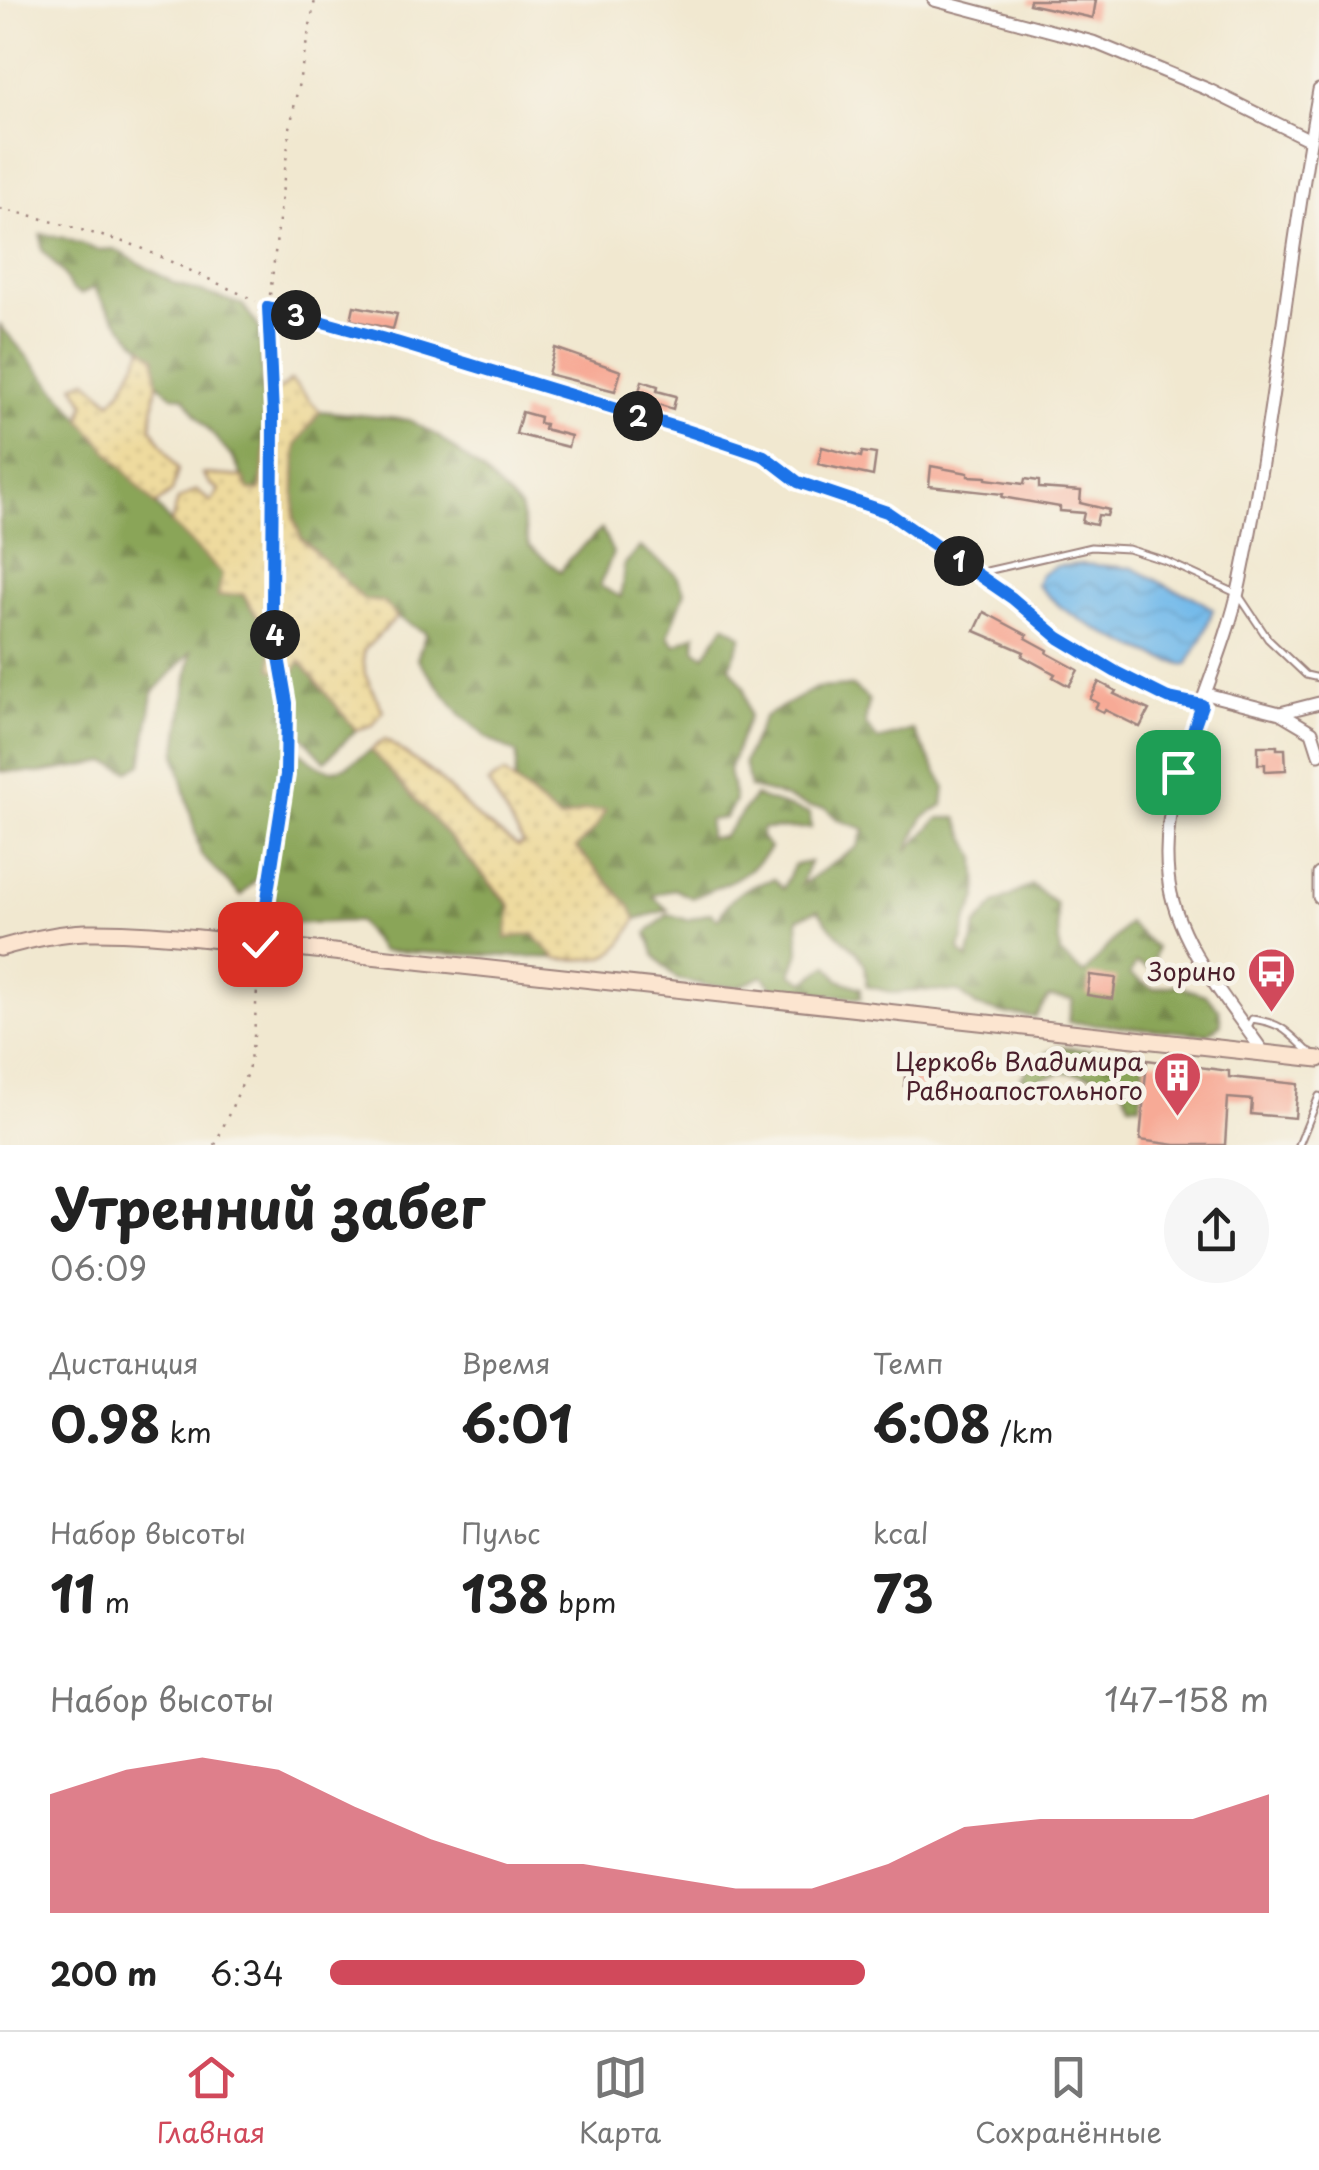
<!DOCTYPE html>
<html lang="ru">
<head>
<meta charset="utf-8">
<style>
	body { margin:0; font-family:"Playpen Sans",sans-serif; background:#f6f6f6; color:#222; height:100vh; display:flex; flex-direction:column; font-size:38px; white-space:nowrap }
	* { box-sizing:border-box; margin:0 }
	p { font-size:32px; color:#767676 }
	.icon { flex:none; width:55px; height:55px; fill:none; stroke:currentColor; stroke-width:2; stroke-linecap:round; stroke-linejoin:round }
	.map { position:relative; height:1145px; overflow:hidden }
	.side { display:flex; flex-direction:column; background:#fff; flex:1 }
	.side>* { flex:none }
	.pin { position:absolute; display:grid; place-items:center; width:85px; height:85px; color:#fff; margin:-42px; border-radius:20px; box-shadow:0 5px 15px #0006 }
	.km { position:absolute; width:50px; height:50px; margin:-25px; border-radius:50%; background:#222; color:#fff; font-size:28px; line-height:50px; text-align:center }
	.round { display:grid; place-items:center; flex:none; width:105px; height:105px; border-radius:52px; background:#f6f6f6 }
	.summary { display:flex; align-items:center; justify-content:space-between; height:170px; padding:0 50px }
	h1 { font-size:55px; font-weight:700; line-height:75px }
	.figures { display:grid; grid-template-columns:repeat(3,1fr); gap:15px; height:170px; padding:10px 50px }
	.figures div { display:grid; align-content:center }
	.figures b { font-size:50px; font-weight:700 }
	.figures small { font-size:28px; font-weight:400 }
	.figures p { font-size:28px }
	.chart { height:280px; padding:20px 50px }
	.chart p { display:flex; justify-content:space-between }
	.chart svg { width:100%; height:180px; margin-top:10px; fill:#d1495b; opacity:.7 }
	ul { padding:0 50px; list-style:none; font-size:32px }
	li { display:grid; grid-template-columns:160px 120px 1fr; align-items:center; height:75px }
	li i { height:25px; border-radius:12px; background:#d1495b }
	.menu { display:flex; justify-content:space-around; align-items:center; height:140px; border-top:2px solid #e0e0e0; background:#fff; font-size:28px; color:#767676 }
	.menu a { display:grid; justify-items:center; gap:5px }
	.menu .current { color:#d1495b }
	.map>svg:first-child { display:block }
	.forest { fill:url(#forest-firs); stroke:#6a6242; stroke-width:2.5 }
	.sand { fill:url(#sand-dots); stroke:#9c7c64; stroke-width:2.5 }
	.water { fill:url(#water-waves); stroke:#5e6c8a; stroke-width:2.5 }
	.building { fill:#f7aa96 }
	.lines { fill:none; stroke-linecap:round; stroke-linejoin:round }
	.lane-casing { stroke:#9e847e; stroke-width:9 }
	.street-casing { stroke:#9e847e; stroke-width:15 }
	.secondary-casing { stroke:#9e847e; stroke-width:19 }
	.path { stroke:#9e847e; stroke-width:2.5; stroke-dasharray:2.5 8; stroke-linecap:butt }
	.lane { stroke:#fff; stroke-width:5 }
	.street { stroke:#fff; stroke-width:11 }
	.secondary { stroke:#fce5d0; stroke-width:15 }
	.route-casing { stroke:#fff; stroke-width:20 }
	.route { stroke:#1a73e8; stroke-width:12 }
	.labels { text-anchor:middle; stroke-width:10; stroke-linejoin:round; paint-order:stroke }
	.poi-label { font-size:25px; fill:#4a1f2b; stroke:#f7f3e8; text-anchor:end }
</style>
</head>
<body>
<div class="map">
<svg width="1319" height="1145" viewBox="0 0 1319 1145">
	<defs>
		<pattern id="forest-firs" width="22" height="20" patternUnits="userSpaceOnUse" patternTransform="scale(2.5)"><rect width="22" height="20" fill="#8aa558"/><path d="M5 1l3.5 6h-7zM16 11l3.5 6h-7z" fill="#738649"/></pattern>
		<pattern id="sand-dots" width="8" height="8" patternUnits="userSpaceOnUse" patternTransform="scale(2.5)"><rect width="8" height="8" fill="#eeda9e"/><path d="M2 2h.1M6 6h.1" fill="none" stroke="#cebb88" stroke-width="1.8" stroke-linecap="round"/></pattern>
		<pattern id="water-waves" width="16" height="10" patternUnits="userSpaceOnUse" patternTransform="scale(2.5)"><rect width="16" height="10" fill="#73baea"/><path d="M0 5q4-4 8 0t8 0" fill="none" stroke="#659fc9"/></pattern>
	</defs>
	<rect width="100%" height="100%" fill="#f7f3e8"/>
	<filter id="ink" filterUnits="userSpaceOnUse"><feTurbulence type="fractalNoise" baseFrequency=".01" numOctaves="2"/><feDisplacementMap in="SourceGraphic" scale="20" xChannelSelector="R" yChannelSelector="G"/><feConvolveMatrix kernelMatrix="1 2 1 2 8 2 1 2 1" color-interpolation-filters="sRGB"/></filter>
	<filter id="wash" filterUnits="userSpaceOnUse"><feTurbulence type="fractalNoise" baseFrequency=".0048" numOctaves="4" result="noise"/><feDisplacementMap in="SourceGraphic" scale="40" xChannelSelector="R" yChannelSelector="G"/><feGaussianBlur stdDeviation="2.25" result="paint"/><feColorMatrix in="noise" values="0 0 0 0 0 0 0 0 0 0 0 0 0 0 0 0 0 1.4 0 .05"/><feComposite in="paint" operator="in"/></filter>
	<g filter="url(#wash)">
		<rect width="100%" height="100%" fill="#f1e8d0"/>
		<!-- forest -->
		<path class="forest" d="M 41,234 L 64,238 L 97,250 L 114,249 L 176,284 L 243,305 L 260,329 L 265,458 L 260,491 L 249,490 L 234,460 L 197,416 L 184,397 L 173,396 L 157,383 L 155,357 C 130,339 111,314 93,288 L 81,294 L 71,289 L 63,273 L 42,250 Z
			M 0,325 L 171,523 L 242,594 L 271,637 L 299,660 L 356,730 L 325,761 L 296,729 L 297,750 C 333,778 334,775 371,750 L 556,958 L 381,951 L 358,921 L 285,924 L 264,870 L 241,896 L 201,855 L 176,756 L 191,652 L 153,693 L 142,764 L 129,771 L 107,762 L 39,773 L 0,771 Z
			M 320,411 L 409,420 L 439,437 L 481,470 L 520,508 L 529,546 L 561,572 L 567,561 L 602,529 L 613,553 L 600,586 L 621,597 L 624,565 L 640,547 L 676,574 L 685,592 L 668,636 L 675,645 L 696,634 L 695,649 L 704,656 L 725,625 L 742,636 L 730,667 L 744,687 L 749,716 L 729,770 L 735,801 L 725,818 L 709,820 L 709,838 L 723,837 L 755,796 L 810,814 L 811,828 L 762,829 L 761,837 L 770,848 C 752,875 721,886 692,898 L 674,889 L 652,896 L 668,910 L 636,919 L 630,906 L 576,848 L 596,827 L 584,811 L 560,820 L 515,781 L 517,754 L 487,738 L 461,715 L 417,659 L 426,633 L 397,617 L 383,602 L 364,600 L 301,538 L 294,519 L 296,445 Z
			M 852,686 L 869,700 L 865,724 L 878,740 L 913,730 L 945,787 L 943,805 L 923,818 L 907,851 L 939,818 L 957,818 L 976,858 L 978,896 L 967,920 L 960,951 L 968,960 L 976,926 L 995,904 L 1032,885 L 1056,904 L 1060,954 L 1084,974 L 1128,923 L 1156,948 L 1152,970 L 1136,963 L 1130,975 L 1153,989 L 1175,985 L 1206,995 L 1219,1009 L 1221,1024 L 1208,1034 L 1068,1022 L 1073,1000 L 1049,997 L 1035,1017 L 1005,1014 L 976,1006 L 959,992 L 923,990 L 894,993 L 867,986 L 865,965 L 857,952 L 831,928 L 818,910 L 798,918 L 799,952 L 791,974 L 805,982 L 828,965 L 839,980 L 861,988 L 861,998 L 775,991 L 763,976 L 739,987 L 704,985 L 677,979 L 655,956 L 647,933 L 668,914 L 687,920 L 710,913 L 718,919 C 732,893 745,887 774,879 L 783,889 L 794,865 L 810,862 L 801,885 L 857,847 L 865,829 L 838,820 L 826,808 L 809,807 L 776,794 L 750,788 L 744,762 L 764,717 L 816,688 Z
			M 1057,1047 L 1145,1055 L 1140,1105 L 1129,1104 L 1119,1079 L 1064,1072 L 1029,1082 L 1021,1077 L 1034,1061 Z"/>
		<!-- sand -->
		<path class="sand" d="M 143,348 L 155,357 L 157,383 L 151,427 L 178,469 L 172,492 L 155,505 L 81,420 L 85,403 L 74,385 L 87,380 L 111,402 L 122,389 Z
			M 291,380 L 320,411 L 296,445 L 294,519 L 301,538 L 364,600 L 383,602 L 397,617 L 363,651 L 365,674 L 383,711 L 373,725 L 356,730 L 300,661 L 291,677 L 272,669 L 271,637 L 243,594 L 218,596 L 222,574 L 171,523 L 178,500 L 196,490 L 211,502 L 219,490 L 210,484 L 203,474 L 243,477 L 249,490 L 260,491 L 265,458 L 265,401 Z
			M 385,739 L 436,776 L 477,817 L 518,847 L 523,843 L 488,783 L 504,773 L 560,820 L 584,811 L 605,810 L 596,827 L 576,848 L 630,906 L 636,919 C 614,965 603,959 556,959 L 533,934 L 506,938 L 511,906 L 371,750 Z"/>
		<!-- water -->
		<path class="water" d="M 1081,564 L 1133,568 L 1173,589 L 1192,596 L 1213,609 L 1202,639 L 1187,665 C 1155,660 1087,626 1061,607 C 1053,600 1045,593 1037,585 L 1041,574 L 1056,566 Z"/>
		<g id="blocks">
			<!-- building -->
			<path class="building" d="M 1030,0 L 1096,0 L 1093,18 L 1029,4 Z
				M 354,306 L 397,314 L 393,329 L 351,320 Z
				M 555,348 L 621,371 L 615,391 L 548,374 Z
				M 642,381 L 658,386 L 657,391 L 676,396 L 673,409 L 637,398 Z
				M 522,412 L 540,417 L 539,423 L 545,424 L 544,429 L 571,436 L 568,447 L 516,434 Z
				M 822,447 L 861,457 L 862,452 L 876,454 L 873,476 L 818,464 Z
				M 931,466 L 968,473 L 968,476 L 986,477 L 986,479 L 1024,484 L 1025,479 L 1039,481 L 1039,488 L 1081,491 L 1080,503 L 1109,510 L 1107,516 L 1098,515 L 1096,525 L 1082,522 L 1084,513 L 1060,511 L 1060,507 L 1002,497 L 1003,494 L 929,486 Z
				M 984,612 L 1027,635 L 1026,638 L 1048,650 L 1047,653 L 1078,670 L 1069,686 L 1053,677 L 1055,674 L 1022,656 L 1024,652 L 975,631 Z
				M 1099,682 L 1116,691 L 1114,694 L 1149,710 L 1140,727 L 1105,710 L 1103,712 L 1095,708 L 1098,703 L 1090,699 Z
				M 1258,746 L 1277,746 L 1277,749 L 1285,749 L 1286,770 L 1265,771 L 1265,764 L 1258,764 Z
				M 1090,975 L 1116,978 L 1113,999 L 1087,995 Z
				M 907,1058 L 924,1060 L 923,1064 L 930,1065 L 928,1089 L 904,1086 Z
				M 1147,1060 L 1229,1071 L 1229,1077 L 1298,1084 L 1295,1118 L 1251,1114 L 1252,1100 L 1228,1098 L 1225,1145 L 1175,1145 L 1140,1140 Z"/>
		</g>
	</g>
	<g filter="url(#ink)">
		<use href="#blocks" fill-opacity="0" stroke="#9e847e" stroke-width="2.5"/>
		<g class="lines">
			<defs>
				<path id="lane" d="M 978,573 L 1091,547 L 1128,549 L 1166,561 L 1238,594 L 1268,639 L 1306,675 L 1319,678
					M 1248,1027 L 1252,1019 C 1281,1023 1287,1031 1307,1050 L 1311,1052
					M 1299,1145 L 1319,1096"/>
				<path id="street" d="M 934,0 L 1093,42 L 1207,89 L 1310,140
					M 268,307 L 396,342 L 683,429 L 764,456 L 798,482 L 887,512 L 1012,598 L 1059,638 L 1116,672 L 1168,698 L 1202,705
					M 1206,694 L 1280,713 L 1319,703
					M 1280,713 L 1312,732 L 1319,754
					M 1319,874 L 1319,897
					M 1264,1053 C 1228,1001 1174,941 1168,875 C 1158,777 1220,678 1240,583 C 1274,420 1289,253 1319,90"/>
				<path id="secondary" d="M 0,948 C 28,940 57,933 86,932 C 144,931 202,939 260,944 L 1319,1059"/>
			</defs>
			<!-- lane casing -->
			<use href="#lane" class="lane-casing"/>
			<!-- street casing -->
			<use href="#street" class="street-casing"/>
			<!-- secondary casing -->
			<use href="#secondary" class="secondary-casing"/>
			<!-- path -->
			<path class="path" d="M 0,209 L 33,216 L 137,246 L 256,301
				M 270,295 L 290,128 L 315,0
				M 261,931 L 286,775 L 287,703 L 273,617 L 273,413 L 269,318
				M 215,1145 L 248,1071 L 254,1036 L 259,959"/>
			<!-- lane -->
			<use href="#lane" class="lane"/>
			<!-- street -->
			<use href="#street" class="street"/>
			<!-- secondary -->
			<use href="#secondary" class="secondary"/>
		</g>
	</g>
	<g class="lines" filter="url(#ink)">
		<defs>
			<path id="route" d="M 260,944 L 286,775 L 287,703 L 272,617 L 273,414 L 268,307 L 396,342 L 683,429 L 764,456 L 798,482 L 887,512 L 1012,598 L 1059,638 L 1116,672 L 1168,698 L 1202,705 L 1178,772"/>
		</defs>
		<!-- route casing -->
		<use href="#route" class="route-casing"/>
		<!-- route -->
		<use href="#route" class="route"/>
	</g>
	<!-- icons -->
	<defs>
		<symbol id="bus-pin" viewBox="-11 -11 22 30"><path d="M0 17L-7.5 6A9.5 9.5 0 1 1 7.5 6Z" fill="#d1495b" stroke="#f7f3e8"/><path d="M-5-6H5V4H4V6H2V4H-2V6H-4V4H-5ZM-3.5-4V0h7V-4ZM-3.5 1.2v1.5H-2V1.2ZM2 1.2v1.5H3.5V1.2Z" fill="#fff"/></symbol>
		<symbol id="building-pin" viewBox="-11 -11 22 30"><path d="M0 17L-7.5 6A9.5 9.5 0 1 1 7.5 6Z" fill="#d1495b" stroke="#f7f3e8"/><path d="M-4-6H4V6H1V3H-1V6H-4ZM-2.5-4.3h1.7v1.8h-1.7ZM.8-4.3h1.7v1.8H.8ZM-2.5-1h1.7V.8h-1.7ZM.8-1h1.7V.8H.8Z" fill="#fff"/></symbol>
	</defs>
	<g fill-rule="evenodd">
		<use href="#bus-pin" x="1244" y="944" width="55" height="75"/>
		<use href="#building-pin" x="1150" y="1048" width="55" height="75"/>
	</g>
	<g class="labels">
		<!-- poi labels -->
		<g class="poi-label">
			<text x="1236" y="981">Зорино</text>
			<text x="1143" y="1071">Церковь Владимира<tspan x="1143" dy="29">Равноапостольного</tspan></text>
		</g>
	</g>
</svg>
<div class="pin" style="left:1178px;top:772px;background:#1e9e55"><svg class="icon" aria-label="arrive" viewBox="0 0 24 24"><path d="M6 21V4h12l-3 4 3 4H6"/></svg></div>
<div class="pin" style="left:260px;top:944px;background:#d93025"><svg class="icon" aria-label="check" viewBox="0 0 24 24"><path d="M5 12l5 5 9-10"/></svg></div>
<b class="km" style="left:959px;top:561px">1</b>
<b class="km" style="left:638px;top:416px">2</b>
<b class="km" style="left:296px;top:315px">3</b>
<b class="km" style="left:275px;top:635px">4</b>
</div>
<section class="side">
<div class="summary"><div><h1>Утренний забег</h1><p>06:09</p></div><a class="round"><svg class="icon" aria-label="share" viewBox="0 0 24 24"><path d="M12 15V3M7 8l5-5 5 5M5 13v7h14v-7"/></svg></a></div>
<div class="figures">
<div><p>Дистанция</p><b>0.98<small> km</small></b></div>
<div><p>Время</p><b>6:01</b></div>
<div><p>Темп</p><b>6:08<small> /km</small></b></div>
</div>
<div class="figures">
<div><p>Набор высоты</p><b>11<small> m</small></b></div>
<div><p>Пульс</p><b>138<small> bpm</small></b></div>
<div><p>kcal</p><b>73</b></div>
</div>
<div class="chart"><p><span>Набор высоты</span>147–158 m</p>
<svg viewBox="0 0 160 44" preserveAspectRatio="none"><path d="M0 44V15L10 9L20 6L30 9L40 18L50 26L60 32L70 32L80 35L90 38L100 38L110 32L120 23L130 21L140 21L150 21L160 15V44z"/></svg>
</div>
<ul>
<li><b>200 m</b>6:34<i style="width:57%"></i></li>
</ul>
</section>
<nav class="menu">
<a class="current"><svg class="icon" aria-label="home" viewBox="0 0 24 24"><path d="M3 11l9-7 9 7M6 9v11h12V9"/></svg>Главная</a>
<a><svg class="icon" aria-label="map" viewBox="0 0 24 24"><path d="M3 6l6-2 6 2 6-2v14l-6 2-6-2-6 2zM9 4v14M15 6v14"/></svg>Карта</a>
<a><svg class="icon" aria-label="saved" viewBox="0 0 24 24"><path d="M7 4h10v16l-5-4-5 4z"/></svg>Сохранённые</a>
</nav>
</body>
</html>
